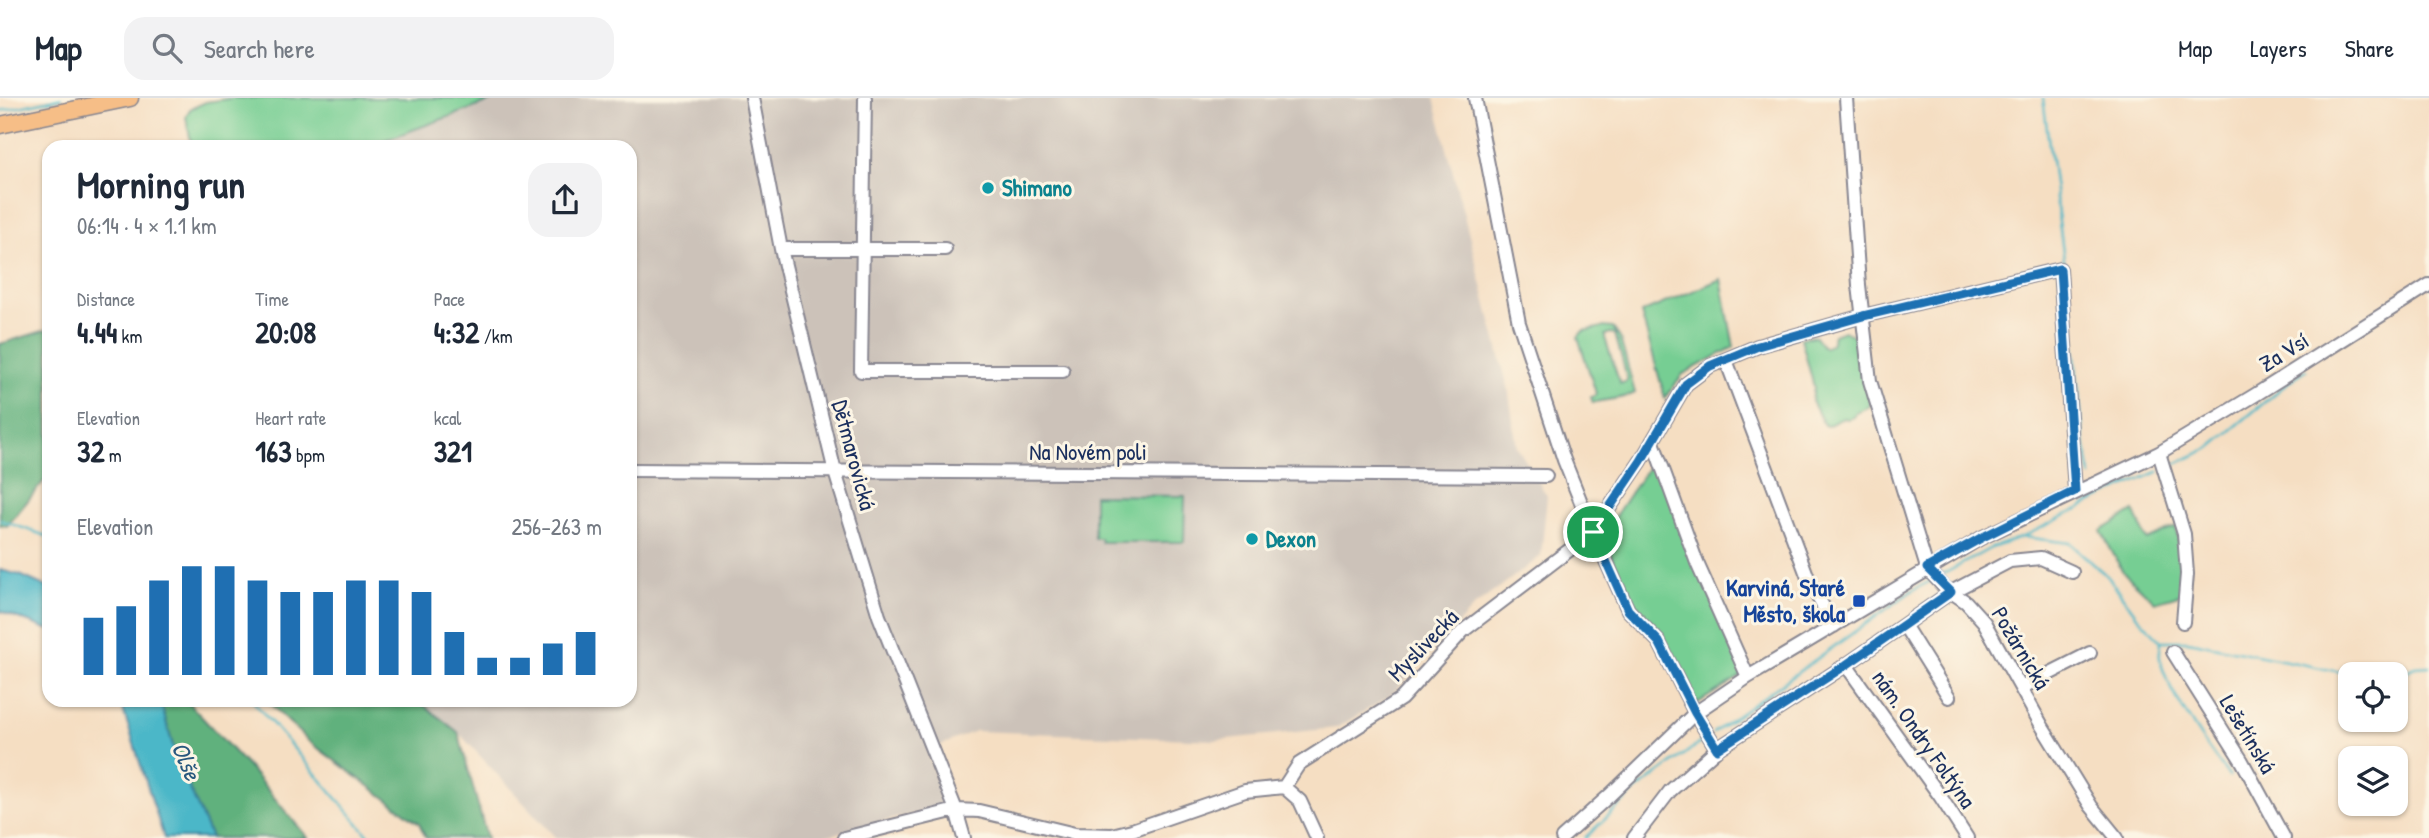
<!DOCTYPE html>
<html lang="en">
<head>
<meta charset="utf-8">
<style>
	body { margin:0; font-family:"Patrick Hand",sans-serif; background:#f2f2f3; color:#1f2937; height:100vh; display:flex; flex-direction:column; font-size:26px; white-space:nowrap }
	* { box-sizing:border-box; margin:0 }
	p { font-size:23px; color:#747a83 }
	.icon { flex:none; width:38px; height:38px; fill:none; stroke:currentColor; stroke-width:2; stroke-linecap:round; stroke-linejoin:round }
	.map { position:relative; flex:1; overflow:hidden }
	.details { position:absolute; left:42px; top:42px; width:595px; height:567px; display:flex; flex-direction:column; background:#fff; border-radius:21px; box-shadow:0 2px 5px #0004 }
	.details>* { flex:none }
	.buttons { position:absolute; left:2338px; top:564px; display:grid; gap:14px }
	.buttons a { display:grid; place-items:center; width:70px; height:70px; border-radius:14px; background:#fff; box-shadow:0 2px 5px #0004; font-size:35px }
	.pin { position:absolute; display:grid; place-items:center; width:60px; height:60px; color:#fff; margin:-30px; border:4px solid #fff; border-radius:50%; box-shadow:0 2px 7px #0007 }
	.round { display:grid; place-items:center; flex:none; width:74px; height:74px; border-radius:21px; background:#f2f2f3 }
	.overview { display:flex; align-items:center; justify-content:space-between; height:119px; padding:0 35px }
	h1 { font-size:38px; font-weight:700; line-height:52px }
	.stats { display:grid; grid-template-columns:repeat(3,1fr); gap:10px; height:119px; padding:7px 35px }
	.stats div { display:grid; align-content:center }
	.stats b { font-size:30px; font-weight:700 }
	.stats small { font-size:19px; font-weight:400 }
	.stats p { font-size:19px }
	.chart { height:196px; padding:14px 35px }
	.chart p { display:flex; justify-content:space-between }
	.chart svg { width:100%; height:126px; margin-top:7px; stroke:#1f6fb2; stroke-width:6 }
	header { display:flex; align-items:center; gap:42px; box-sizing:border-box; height:98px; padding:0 35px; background:#fff; border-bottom:2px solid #e0e1e3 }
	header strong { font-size:33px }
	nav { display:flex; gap:38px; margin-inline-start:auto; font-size:24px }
	.search { width:490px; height:63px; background:#f2f2f3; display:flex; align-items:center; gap:18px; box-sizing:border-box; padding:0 24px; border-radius:21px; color:#747a83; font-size:26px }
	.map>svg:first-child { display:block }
	.industrial { fill:#ccc2b9 }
	.green { fill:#76ce93; stroke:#487e78; stroke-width:2; fill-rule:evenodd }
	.forest { fill:#60b17d; stroke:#3e706e; stroke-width:2 }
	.water { fill:#4bb7c8; stroke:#337393; stroke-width:2 }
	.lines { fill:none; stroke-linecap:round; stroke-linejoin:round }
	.stream { stroke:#4bb7c8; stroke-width:2.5 }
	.minor-casing { stroke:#888690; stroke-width:16 }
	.major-casing { stroke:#888690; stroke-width:19 }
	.minor { stroke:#fff; stroke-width:12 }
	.major { stroke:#f6be87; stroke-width:16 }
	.route-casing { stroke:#fff; stroke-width:14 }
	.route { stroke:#1f6fb2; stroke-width:9 }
	.culture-dot { fill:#0f9aa8; stroke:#fcf5e5; stroke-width:2.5 }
	.transit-dot { fill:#1a4fb4; stroke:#fcf5e5; stroke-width:2.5 }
	.labels { text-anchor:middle; stroke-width:6; stroke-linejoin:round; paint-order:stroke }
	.culture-label { font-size:23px; font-weight:bold; fill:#0d838f; stroke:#fcf5e5; text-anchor:start }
	.street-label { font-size:23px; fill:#1b2f5e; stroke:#fcf5e5 }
	.transit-label { font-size:23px; font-weight:bold; fill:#164399; stroke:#fcf5e5; text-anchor:end }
	.water-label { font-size:24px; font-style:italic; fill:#29587e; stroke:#fcf5e5 }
</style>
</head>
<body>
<header>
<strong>Map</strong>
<div class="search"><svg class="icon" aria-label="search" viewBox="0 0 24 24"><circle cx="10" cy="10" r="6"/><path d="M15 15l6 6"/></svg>Search here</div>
<nav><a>Map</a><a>Layers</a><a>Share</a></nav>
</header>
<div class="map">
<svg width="2429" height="740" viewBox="0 0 2429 740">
	<rect width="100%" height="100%" fill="#fcf5e5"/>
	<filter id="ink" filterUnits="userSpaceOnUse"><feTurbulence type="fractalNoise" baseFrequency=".0143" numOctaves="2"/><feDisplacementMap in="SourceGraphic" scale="14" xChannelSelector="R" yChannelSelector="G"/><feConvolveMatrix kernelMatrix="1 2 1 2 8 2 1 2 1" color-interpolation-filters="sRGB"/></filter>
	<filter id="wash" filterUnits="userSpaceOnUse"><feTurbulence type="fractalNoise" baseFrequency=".00686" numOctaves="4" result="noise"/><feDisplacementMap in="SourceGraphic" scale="28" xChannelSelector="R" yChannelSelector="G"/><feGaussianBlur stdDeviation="1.57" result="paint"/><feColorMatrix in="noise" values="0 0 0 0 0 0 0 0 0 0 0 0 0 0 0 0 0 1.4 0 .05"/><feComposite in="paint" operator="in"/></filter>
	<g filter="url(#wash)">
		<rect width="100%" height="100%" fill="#f5dec2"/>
		<!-- industrial -->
		<path class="industrial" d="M 492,0 L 1434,0 L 1508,290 L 1517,349 L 1547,398 L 1541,458 L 1476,507 L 1389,599 L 1336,630 L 1217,642 L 975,633 L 927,653 L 944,708 L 818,740 L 556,740 L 458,634 L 417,602 L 630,602 L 630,49 L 366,49 L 492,3 Z"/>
		<!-- green -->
		<path class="green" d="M 234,0 L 492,0 L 492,3 L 366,49 L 192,49 L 186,19 L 190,11 L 206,4 Z
			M 1721,181 L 1734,249 L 1683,276 L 1665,300 L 1641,215 Z
			M 1603,229 L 1613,230 L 1620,240 L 1635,295 C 1622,302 1606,301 1593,305 L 1591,299 L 1596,297 L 1595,292 L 1578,239 L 1583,233 ZM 1610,235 L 1615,236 L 1627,280 L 1627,283 L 1620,286 L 1605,240 L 1605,237 Z
			M 1844,233 L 1852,236 L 1858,244 L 1870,308 L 1856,314 L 1853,319 L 1848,321 L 1843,320 L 1827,328 L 1824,327 L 1812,303 L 1814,289 L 1801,240 L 1815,238 L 1824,250 L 1831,246 L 1834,237 Z
			M 1650,366 L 1659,370 L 1743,577 L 1696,606 L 1660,536 L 1626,493 L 1603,436 Z
			M 1094,397 L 1185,398 L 1184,444 L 1101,444 L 1100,440 L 1094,440 Z
			M 2134,413 L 2147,442 L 2176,429 L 2184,473 L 2182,496 L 2155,504 L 2123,474 L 2101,433 Z"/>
		<!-- forest -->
		<path class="forest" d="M 49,231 L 49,377 L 7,428 L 0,427 L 0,246 Z
			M 160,602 L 186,602 L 251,672 L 308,740 L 211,740 L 176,659 Z
			M 266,602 L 417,602 L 458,634 L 487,740 L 426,740 L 419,725 L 307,642 Z"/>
		<!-- water -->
		<path class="water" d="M 0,472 L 20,477 L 49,490 L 49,532 L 0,513 Z
			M 120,602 L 160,602 L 176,659 L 211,740 L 164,740 Z"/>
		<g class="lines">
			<!-- stream -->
			<path class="stream" d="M 2043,0 L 2065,170
				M 0,13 L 61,0
				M 2067,187 L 2083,334 L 2091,378
				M 2169,369 L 2210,350 L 2291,282 L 2306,272
				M 2096,401 L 2160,373
				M 0,422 L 49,439
				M 2025,438 L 2096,402 L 2094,393
				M 1940,478 L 1991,450 L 2023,439 L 2070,445 L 2108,479 L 2137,518 L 2161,543 L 2188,543 L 2350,576
				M 2161,543 C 2161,548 2159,555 2160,560 C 2164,588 2211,655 2229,678
				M 2396,579 L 2415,569 L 2429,568
				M 252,602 L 371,740
				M 1713,635 L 1913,492 L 1931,483
				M 1585,740 L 1636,692 L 1705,641"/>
		</g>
	</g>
	<g filter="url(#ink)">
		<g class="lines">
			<defs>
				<path id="minor" d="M 752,0 L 781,151 L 835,374 L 879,518 L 956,712 L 964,740
					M 865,0 L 861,273 L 1063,273
					M 1475,0 L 1519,225 L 1564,362 L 1593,434 L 1628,512 L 1659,544 L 1695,615 L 1717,651
					M 1846,0 L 1859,187 L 1870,283 L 1927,470 L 1944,489 L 1966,504 L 1984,524 L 2042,628 L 2091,708 L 2117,740
					M 781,151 L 945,151
					M 1726,262 L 1810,485 L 1834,528
					M 1653,344 L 1697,465 L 1748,579
					M 2159,355 L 2184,436 L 2187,476 L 2183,524
					M 630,372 L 1546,378
					M 1904,527 L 1949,599
					M 2173,554 L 2242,663 L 2284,740
					M 1846,567 L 1940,698 L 1967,740
					M 2021,590 L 2090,555
					M 1284,689 L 1299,666 L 1401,601 L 1463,533 L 1593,434 L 1641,363 L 1686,286 L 1710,268 L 1758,248 L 1863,218 L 2060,171 L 2075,393
					M 844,740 L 956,712 L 979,713 L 1075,736 L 1112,737 L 1132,732 L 1245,693 L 1284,689 L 1300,703 L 1317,740
					M 1562,740 L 1610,697 L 1695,615 L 1748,579 L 1981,440 L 2159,355 L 2255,297 L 2429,187
					M 1634,740 L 1670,693 L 1717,651 L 1846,567 L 1951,494 L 2010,463 L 2041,460 L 2072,474"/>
				<path id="major" d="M 0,27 L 130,0"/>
			</defs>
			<!-- minor casing -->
			<use href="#minor" class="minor-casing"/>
			<!-- major casing -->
			<use href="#major" class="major-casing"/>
			<!-- minor -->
			<use href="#minor" class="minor"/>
			<!-- major -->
			<use href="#major" class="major"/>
		</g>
	</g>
	<g class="lines" filter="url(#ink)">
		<defs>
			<path id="route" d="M 2060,171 L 2075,393 L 1981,440 L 1927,470 L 1951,494 L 1846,567 L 1717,651 L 1695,615 L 1659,544 L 1628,512 L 1593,434 L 1641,363 L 1686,286 L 1710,268 L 1758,248 L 1863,218 Z"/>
		</defs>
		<!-- route casing -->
		<use href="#route" class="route-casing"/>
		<!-- route -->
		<use href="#route" class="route"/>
	</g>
	<!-- markers -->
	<g class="culture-dot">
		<circle cx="988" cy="90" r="7"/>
		<circle cx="1252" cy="441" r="7"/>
	</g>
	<rect class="transit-dot" x="1852" y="496" width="14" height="14" rx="3.5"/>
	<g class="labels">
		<!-- culture labels -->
		<g class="culture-label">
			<text x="1002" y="98">Shimano</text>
			<text x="1266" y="449">Dexon</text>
		</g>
		<!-- street labels -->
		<g class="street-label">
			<text transform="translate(2284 254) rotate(-32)" y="8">Za Vsí</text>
			<text x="1088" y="362">Na Novém poli</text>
			<text transform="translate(854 357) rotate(75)" y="8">Dětmarovická</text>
			<text transform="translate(1423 547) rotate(-46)" y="8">Myslivecká</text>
			<text transform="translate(2021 550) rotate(59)" y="8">Požárnická</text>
			<text transform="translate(2248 636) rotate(59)" y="8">Lešetínská</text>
			<text transform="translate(1924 641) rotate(55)" y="8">nám. Ondry Foltýna</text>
		</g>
		<!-- transit labels -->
		<g class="transit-label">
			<text x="1845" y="498">Karviná, Staré<tspan x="1845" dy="26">Město, škola</tspan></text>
		</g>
		<!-- water labels -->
		<g class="water-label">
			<text transform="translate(186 663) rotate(67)" y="8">Olše</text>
		</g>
	</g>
</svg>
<div class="buttons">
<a><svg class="icon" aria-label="locate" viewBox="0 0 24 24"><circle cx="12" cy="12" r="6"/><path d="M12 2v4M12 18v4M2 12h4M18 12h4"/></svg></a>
<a><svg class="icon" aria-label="layers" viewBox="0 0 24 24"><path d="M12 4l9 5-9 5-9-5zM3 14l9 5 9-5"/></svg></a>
</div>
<div class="pin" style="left:1593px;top:434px;background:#1e9e55"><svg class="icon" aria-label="arrive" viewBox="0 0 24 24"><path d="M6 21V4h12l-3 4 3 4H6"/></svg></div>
<section class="details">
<div class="overview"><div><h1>Morning run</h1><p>06:14 · 4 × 1.1 km</p></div><a class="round"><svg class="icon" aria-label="share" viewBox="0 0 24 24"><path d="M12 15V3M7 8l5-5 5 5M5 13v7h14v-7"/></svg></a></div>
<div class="stats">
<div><p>Distance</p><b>4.44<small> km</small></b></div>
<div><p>Time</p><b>20:08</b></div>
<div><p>Pace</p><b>4:32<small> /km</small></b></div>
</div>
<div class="stats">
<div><p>Elevation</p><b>32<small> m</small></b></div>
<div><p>Heart rate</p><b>163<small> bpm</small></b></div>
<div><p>kcal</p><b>321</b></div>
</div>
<div class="chart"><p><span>Elevation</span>256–263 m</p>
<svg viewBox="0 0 160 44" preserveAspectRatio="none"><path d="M5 44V24M15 44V20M25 44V11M35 44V6M45 44V6M55 44V11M65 44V15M75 44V15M85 44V11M95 44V11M105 44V15M115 44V29M125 44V38M135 44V38M145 44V33M155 44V29"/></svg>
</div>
</section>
</div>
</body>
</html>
